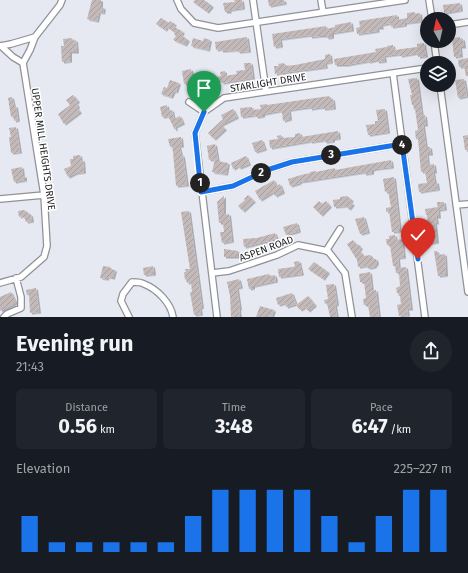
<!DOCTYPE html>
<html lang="en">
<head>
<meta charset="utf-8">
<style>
	body { margin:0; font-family:"Fira Sans",sans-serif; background:#20242c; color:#f1f3f6; height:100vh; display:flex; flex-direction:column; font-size:15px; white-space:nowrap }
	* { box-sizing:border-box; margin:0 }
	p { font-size:13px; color:#9ea1a6 }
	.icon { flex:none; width:22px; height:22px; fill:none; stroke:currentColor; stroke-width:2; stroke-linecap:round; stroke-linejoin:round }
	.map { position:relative; height:317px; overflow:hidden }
	.sheet { display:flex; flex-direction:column; background:#171b24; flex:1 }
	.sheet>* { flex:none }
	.needle { width:26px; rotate:352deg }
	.tools { position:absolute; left:420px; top:12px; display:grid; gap:8px }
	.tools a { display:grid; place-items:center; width:36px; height:36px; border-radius:50%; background:#171b24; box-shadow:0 4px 16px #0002; font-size:20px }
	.pin { position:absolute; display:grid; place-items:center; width:34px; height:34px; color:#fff; margin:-41px -17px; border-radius:50% 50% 50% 0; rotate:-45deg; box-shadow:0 0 4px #0007 }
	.pin .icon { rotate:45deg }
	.km { position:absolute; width:20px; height:20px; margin:-10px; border-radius:50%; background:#222; color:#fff; font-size:11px; line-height:20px; text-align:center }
	.round { display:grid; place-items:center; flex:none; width:42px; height:42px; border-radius:21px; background:#20242c }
	.summary { display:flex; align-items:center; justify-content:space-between; height:68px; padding:0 16px }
	h1 { font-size:22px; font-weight:700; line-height:30px }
	.stats { display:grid; grid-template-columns:repeat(3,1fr); gap:6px; height:68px; padding:4px 16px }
	.stats div { display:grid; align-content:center; border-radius:6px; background:#20242c; text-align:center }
	.stats b { font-size:20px; font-weight:700 }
	.stats small { font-size:11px; font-weight:400 }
	.stats p { font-size:11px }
	.chart { height:112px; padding:8px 16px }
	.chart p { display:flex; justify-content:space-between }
	.chart svg { width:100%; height:72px; margin-top:4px; stroke:#1a73e8; stroke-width:6 }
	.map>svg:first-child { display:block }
	.building { fill:url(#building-hatch); filter:url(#shadow) }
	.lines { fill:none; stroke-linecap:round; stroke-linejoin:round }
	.minor-casing { stroke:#909299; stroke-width:8 }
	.minor { stroke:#fff; stroke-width:5.5 }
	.route-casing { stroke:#fff; stroke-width:8 }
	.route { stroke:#1a73e8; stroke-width:5 }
	.labels { text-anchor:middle; stroke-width:3; stroke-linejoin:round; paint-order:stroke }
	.street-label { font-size:10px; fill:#1b1c1f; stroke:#fff }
</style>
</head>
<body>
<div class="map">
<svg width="468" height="317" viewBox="0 0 468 317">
	<defs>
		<pattern id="building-hatch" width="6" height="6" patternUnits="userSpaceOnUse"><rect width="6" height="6" fill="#c3b9b9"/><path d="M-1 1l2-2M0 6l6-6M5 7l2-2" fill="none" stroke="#a79e9f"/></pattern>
		<filter id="shadow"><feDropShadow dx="2" dy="1.5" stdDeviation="0" flood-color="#0004"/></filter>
	</defs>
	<rect width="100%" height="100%" fill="#e6e9f1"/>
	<!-- building -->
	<path class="building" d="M 92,0 L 101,0 L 101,7 L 104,8 L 103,13 L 99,12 L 97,21 L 87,19 Z
		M 195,0 L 204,0 L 212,6 L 207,12 L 193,2 Z
		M 234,0 L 242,0 L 243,8 L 229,10 L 230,12 L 225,12 L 223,3 L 235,2 Z
		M 268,0 L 284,0 L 285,3 L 269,6 Z
		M 460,3 L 461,10 L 444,13 L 443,5 Z
		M 415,12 L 415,14 L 420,13 L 421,21 L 405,23 L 405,25 L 391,27 L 391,23 L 381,25 L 382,28 L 377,28 L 378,31 L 357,34 L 356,28 L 360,27 L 359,21 L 397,15 L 397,20 L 407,18 L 407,13 Z
		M 161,18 L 169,23 L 170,21 L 175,24 L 173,26 L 183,32 L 181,35 L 188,40 L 185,45 L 173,40 L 176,36 L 174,34 L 175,33 L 167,27 L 165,30 L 156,24 Z
		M 351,22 L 352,30 L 332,33 L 332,37 L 327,38 L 326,36 L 320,36 L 310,37 L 310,35 L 280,39 L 281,46 L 274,47 L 272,34 L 326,26 L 326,29 L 335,27 L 335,25 Z
		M 247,37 L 249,51 L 238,52 L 237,50 L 221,51 L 221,49 L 216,50 L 215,42 Z
		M 460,37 L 460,39 L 463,39 L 464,47 L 460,47 L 461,56 L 454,57 L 452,38 Z
		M 72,38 L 72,41 L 76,40 L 77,52 L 70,52 L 70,61 L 62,62 L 61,46 L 64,46 L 63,39 Z
		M 193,38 L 203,41 L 204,38 L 210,40 L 208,50 L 191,46 Z
		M 424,43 L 426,56 L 418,57 L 418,53 L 400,56 L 400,54 L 384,56 L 385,61 L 377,62 L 377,60 L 368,62 L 368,61 L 346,65 L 335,65 L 334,59 L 376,52 L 375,49 L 387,47 L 387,46 L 393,45 L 394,50 L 417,47 L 417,44 Z
		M 330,54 L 331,62 L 325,63 L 326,67 L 275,74 L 274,66 L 279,66 L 278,64 L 284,63 L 285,66 L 295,65 L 325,59 L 325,55 Z
		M 468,58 L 468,76 L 466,76 L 464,66 L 459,67 L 458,60 Z
		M 244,63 L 251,63 L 253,78 L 222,83 L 221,80 L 217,81 L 216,77 L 221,76 L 220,72 L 225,71 L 225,76 L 237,74 L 236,71 L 245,70 Z
		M 191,69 L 193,81 L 191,81 L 192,83 L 184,84 L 182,71 Z
		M 417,78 L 422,116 L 425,115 L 426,125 L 423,125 L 426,147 L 430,147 L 431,154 L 427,154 L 428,165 L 434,164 L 435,172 L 433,172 L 435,182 L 437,182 L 438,189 L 419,192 L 418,184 L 427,183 L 425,171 L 421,172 L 418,139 L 416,139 L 415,131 L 418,130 L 415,109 L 414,110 L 413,105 L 412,105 L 410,95 L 412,95 L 408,79 Z
		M 464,79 L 467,96 L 458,98 L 455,80 Z
		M 170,80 L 179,83 L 176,92 L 174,91 L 171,97 L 161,94 L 164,87 L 167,88 Z
		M 212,81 L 213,87 L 203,89 L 202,83 Z
		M 73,95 L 78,101 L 76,103 L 78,106 L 77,108 L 80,112 L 64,124 L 58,114 L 70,105 L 66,100 Z
		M 329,96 L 330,99 L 333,99 L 334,108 L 323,109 L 323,107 L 310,109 L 310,107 L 289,110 L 290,119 L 283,121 L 282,112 L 279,111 L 263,114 L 263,116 L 256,117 L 255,115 L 241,117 L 240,108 L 252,107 L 252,110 L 261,109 L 260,105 L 267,104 L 267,105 Z
		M 12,97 L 14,106 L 16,106 L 18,120 L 14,121 L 14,116 L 11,117 L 8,98 Z
		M 167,105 L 168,111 L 172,110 L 174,119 L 180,116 L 183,123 L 175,127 L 176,129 L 175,130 L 168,116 L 162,117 L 160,107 Z
		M 233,109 L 237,117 L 221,125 L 225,129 L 214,139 L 208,133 L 223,119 L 221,115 Z
		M 385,109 L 388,132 L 368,135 L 366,125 L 375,124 L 375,121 L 378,121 L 376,110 Z
		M 16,127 L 20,152 L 11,153 L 9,137 L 11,137 L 9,128 Z
		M 338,131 L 339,138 L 333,139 L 333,141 L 325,142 L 324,140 L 310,142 L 310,141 L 270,148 L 269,140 L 278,139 L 277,136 L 281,135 L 282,138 L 295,137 L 295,134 L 300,133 L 301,137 Z
		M 468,135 L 468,150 L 465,150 L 463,136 Z
		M 181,137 L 182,146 L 179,146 L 181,154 L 183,156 L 187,185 L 176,186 L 173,152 L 172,146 L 170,147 L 168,139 Z
		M 262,140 L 265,149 L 255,152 L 252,143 Z
		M 215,144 L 218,161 L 228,163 L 226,174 L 212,172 L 215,159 L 209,160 L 207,146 Z
		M 80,155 L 81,160 L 83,160 L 84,172 L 76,173 L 68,177 L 64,169 L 71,166 L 70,159 L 73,159 L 73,156 Z
		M 246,156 L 249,164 L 239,168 L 238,166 L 233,169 L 231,163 Z
		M 391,160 L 392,167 L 375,169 L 372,170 L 372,173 L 364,174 L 364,172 L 299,182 L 300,183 L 290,186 L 288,179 L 301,175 L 310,173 L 310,172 L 316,171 L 316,172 L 335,168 L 335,170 Z
		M 22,167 L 23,176 L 25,176 L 25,180 L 14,182 L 11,169 Z
		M 394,177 L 400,231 L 392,232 L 389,211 L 386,212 L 386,208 L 391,207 L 388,191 L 385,192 L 383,179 Z
		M 274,180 L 276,186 L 280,184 L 283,192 L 275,196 L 273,192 L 260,200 L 255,191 Z
		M 248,195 L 254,201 L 243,211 L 238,206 L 245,200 L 244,199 Z
		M 224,196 L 224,215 L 229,214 L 232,241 L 222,243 L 220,232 L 224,232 L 223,223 L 219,223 L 217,202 Z
		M 347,196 L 352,200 L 350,202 L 353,204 L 349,209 L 345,206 L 334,207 L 333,200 L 340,199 L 340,197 Z
		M 319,201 L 322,204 L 326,201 L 330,206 L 321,215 L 313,207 Z
		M 437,202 L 444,202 L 445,209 L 438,210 Z
		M 438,207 L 439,217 L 436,217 L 437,223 L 435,223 L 437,242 L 430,243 L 427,215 L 426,215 L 425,209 Z
		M 24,210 L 31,215 L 32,221 L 26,222 L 25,219 L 22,216 L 19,217 L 18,211 Z
		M 189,211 L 202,307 L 200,308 L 201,314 L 194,315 L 190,292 L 192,292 L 191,282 L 187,283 L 186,279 L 185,280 L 184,272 L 186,272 L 185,269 L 190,269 L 181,212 Z
		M 364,217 L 368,232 L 360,234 L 355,219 Z
		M 297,223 L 299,231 L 286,235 L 283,227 Z
		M 275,233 L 277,239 L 244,247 L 243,239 L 257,238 Z
		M 395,235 L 396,240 L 402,239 L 404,257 L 398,258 L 399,268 L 406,267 L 411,309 L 407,309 L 408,315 L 399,316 L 397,305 L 401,304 L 400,296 L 399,296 L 398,293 L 397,293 L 396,288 L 400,286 L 399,273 L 396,273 L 395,266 L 393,266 L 390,245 L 387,245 L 386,239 L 389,239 L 389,236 Z
		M 353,240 L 356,245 L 358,244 L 361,248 L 359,250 L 364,256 L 371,255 L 371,258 L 376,259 L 377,263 L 374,267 L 369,268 L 365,266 L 358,267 L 357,260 L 347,244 Z
		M 224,249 L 238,251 L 238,257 L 224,257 Z
		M 434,251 L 437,251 L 438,255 L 445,254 L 446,275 L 438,276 Z
		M 299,261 L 302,274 L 279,277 L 278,269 L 293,267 L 295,266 L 294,262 Z
		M 314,262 L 328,272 L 323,279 L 308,269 Z
		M 103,266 L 110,267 L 110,269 L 115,270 L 113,278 L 107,277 L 107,279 L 100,278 Z
		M 153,266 L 154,274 L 144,275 L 143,268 Z
		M 370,272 L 372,291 L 376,290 L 379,317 L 370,317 L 368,305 L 364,305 L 363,299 L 366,298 L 364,282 L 360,282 L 359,274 Z
		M 269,274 L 270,276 L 275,275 L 276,281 L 253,286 L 253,288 L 249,289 L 247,279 Z
		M 239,279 L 241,287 L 237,288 L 240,309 L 239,309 L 240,317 L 231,317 L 230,296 L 227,282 Z
		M 334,284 L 337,304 L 335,305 L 337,317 L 330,317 L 327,303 L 325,304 L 324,300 L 328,299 L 326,285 Z
		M 36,288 L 39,312 L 30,313 L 29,295 L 27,295 L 26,290 Z
		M 11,292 L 16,303 L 0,311 L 0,297 Z
		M 292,293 L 296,304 L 286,307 L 285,303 L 278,305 L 276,298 Z
		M 308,296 L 315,305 L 308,311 L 305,307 L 300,310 L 296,305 Z
		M 260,306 L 274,310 L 272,316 L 267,315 L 266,317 L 256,317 Z"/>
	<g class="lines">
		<defs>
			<path id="minor" d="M 177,0 L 181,9 L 194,23 L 218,28 L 405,0
				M 253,0 L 266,91
				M 321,0 L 323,12
				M 429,0 L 432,19
				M 449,25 L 468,22
				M 434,41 L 437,63
				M 0,46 L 11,44 L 35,37 L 60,5 L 62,0
				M 1,46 L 13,57 L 23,63 L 30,50 L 35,37
				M 393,73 L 425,317
				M 440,85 L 468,292
				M 189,102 L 204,112
				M 201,192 L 233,186 L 267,170 L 292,162 L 402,144
				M 0,199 L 44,195
				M 456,205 L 468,204
				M 326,251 L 340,229
				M 212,273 L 229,271 L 277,255 L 298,245 L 328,251 L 345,273 L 352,317
				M 0,283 L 21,277 L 44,257 L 47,246 L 44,195 L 23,63
				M 4,317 L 7,314 L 21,308 L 21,297 L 16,278
				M 129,317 L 121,301 L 123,294 L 132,282 C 136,282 141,282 144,284 C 157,289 171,303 173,317
				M 217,317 L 195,133 L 204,112 L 224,98 L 427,68"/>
		</defs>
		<!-- minor casing -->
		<use href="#minor" class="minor-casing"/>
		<!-- minor -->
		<use href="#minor" class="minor"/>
	</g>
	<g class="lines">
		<defs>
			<path id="route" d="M 204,112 L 195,133 L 201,192 L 233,186 L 267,170 L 292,162 L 402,144 L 418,259"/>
		</defs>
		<!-- route casing -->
		<use href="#route" class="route-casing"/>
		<!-- route -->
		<use href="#route" class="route"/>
	</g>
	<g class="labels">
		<!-- street labels -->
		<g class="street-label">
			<text transform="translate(268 82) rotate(-9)" y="4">STARLIGHT DRIVE</text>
			<text transform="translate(44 149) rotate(82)" y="4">UPPER MILL HEIGHTS DRIVE</text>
			<text transform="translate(266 248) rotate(-20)" y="4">ASPEN ROAD</text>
		</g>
	</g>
</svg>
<div class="tools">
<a><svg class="needle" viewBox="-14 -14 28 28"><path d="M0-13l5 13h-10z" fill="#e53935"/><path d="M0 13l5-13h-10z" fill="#9ea1a6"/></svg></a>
<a><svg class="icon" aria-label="layers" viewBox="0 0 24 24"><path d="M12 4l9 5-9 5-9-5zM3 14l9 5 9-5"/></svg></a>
</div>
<div class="pin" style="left:204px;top:112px;background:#1e9e55"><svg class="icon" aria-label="arrive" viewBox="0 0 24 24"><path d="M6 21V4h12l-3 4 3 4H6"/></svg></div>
<div class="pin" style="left:418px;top:259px;background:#d93025"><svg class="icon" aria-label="check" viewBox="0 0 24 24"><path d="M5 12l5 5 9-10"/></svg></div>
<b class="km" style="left:200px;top:183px">1</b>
<b class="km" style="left:261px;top:173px">2</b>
<b class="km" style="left:331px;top:155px">3</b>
<b class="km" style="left:402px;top:145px">4</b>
</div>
<section class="sheet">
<div class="summary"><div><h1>Evening run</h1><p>21:43</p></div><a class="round"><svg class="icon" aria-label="share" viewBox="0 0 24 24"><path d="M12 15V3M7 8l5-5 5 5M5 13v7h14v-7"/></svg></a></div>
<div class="stats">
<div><p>Distance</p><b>0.56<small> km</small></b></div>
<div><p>Time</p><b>3:48</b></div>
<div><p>Pace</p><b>6:47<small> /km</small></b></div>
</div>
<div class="chart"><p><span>Elevation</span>225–227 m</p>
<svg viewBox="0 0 160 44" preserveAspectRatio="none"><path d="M5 44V22M15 44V38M25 44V38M35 44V38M45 44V38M55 44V38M65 44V22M75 44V6M85 44V6M95 44V6M105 44V6M115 44V22M125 44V38M135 44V22M145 44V6M155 44V6"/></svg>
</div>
</section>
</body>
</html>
